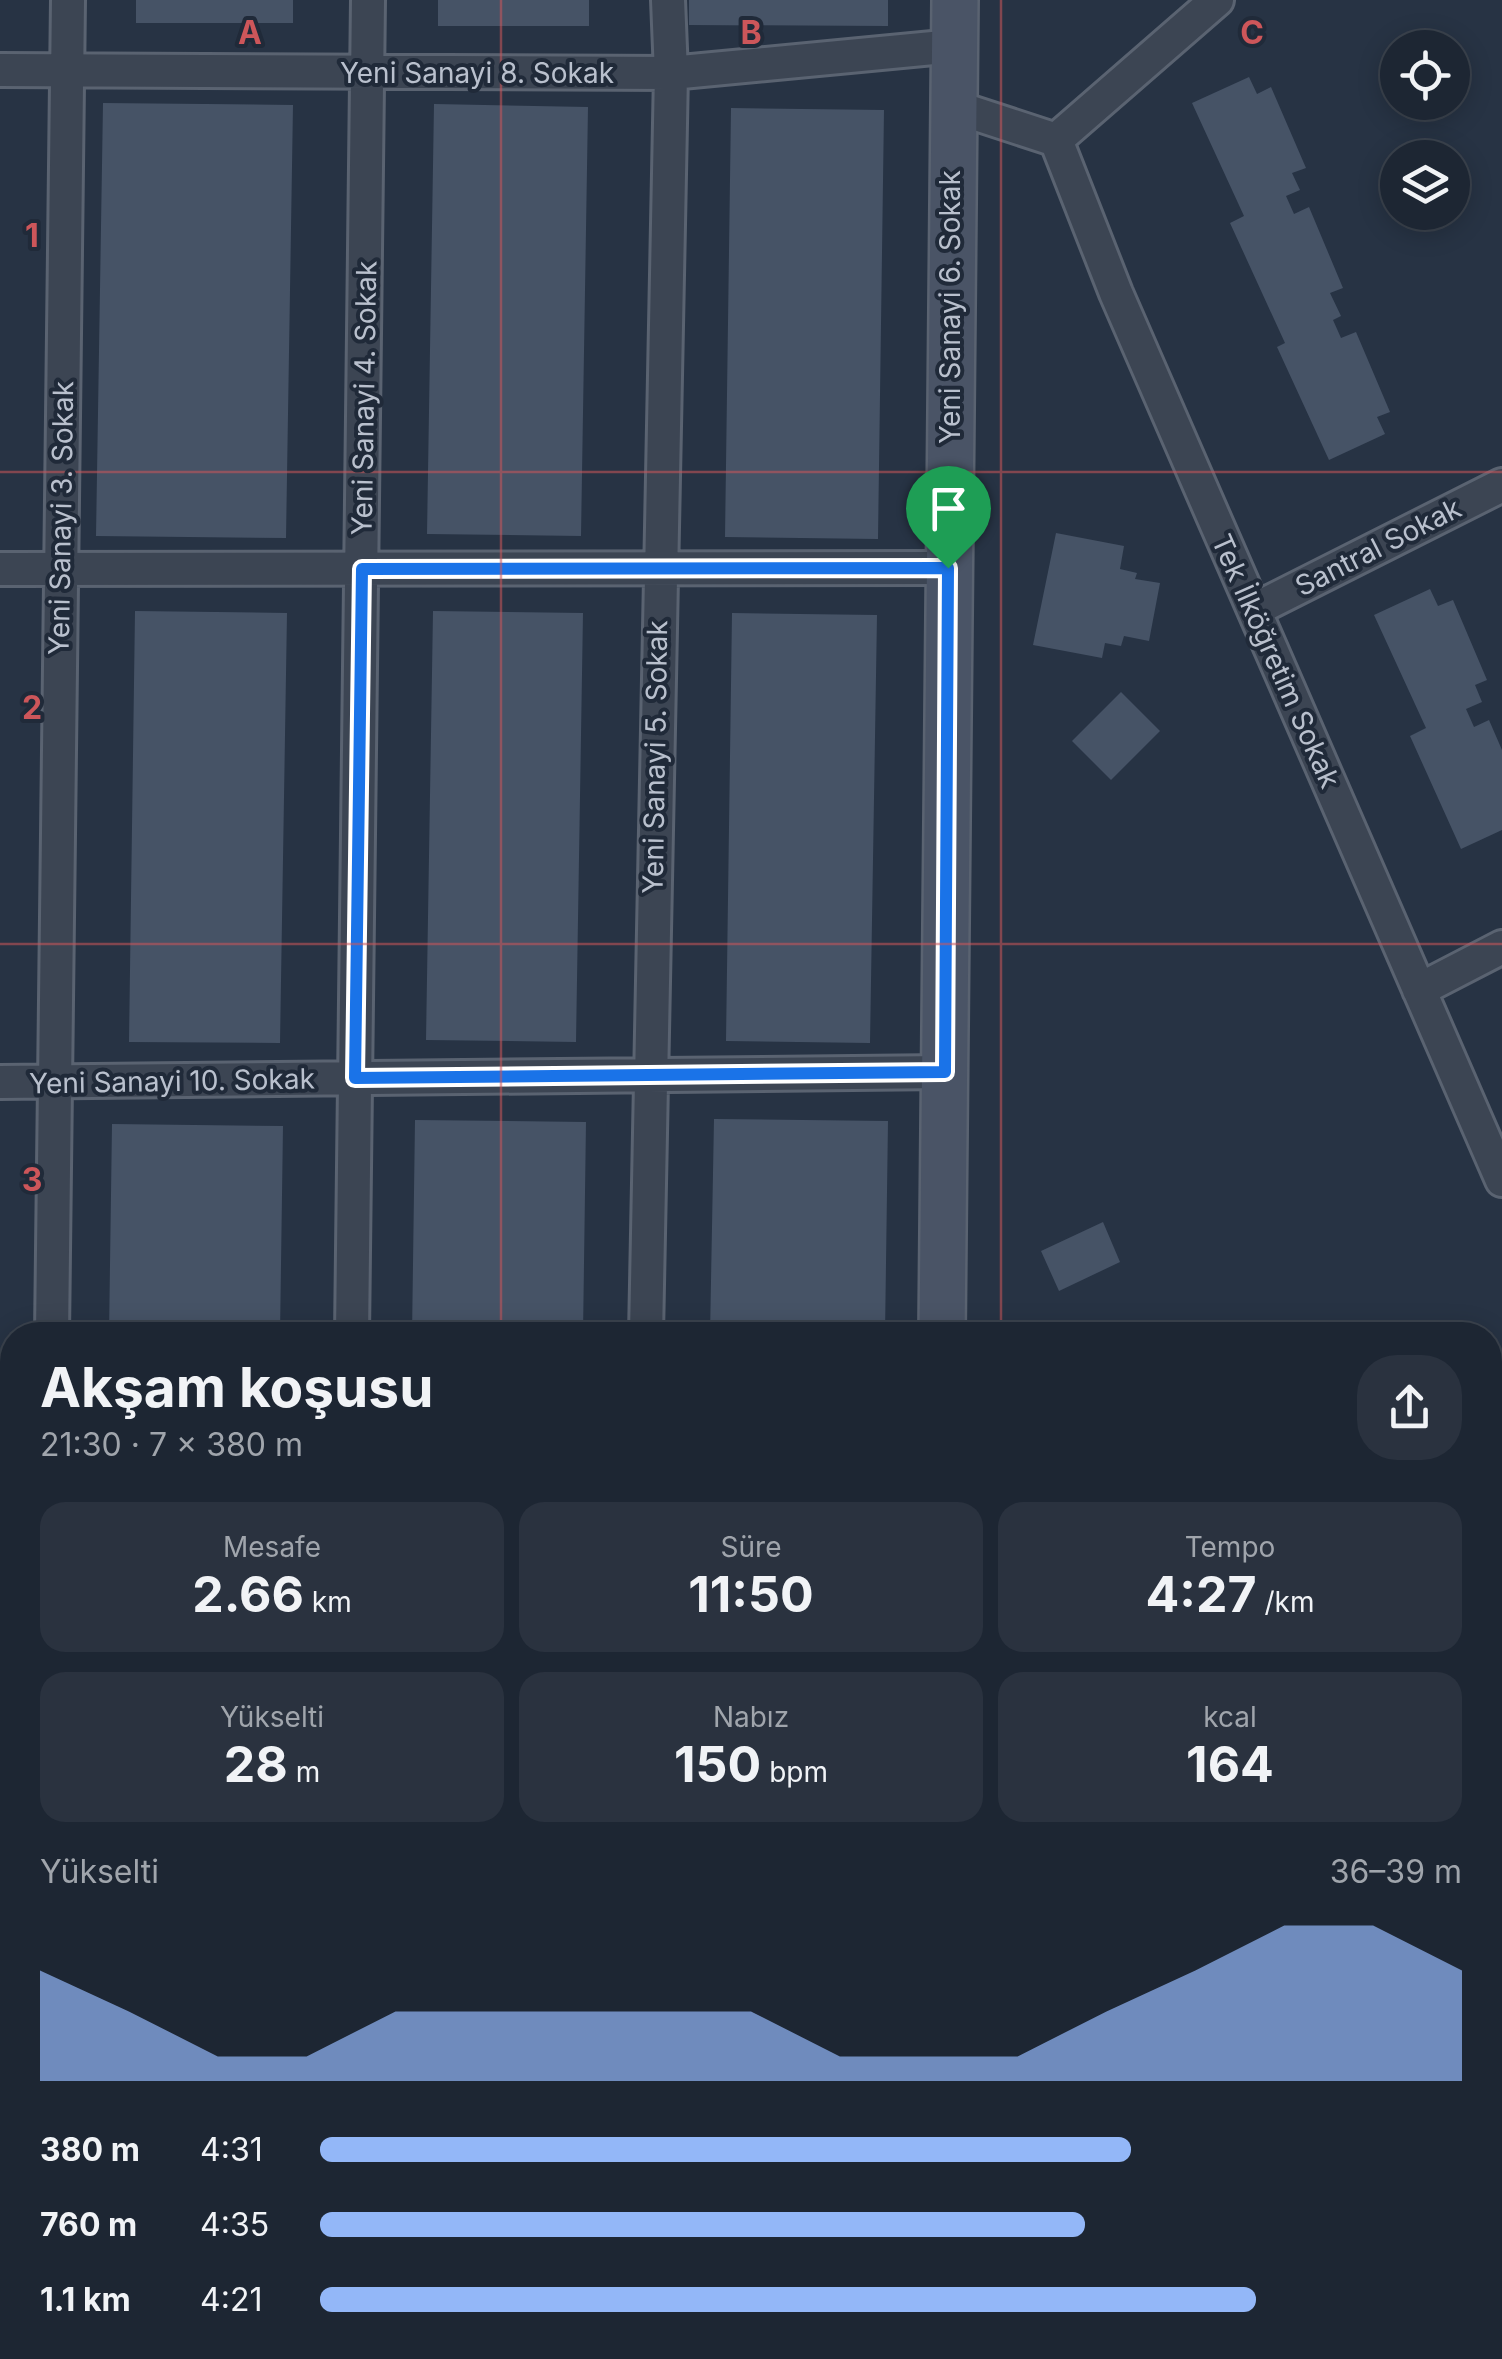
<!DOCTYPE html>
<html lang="tr">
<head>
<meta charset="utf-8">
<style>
	body { margin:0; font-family:Inter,sans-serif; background:#2a323f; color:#f1f3f6; height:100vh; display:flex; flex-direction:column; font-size:38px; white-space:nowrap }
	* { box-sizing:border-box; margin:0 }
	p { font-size:32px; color:#a0a5ac }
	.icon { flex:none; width:55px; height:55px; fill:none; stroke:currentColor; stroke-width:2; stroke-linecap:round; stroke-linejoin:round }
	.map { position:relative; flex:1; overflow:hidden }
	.panel { position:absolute; left:0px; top:1322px; width:1502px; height:1038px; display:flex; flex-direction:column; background:#1d2633; border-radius:40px 40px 0 0; box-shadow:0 5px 25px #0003,0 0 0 2px #3b434e }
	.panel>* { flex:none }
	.controls { position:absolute; left:1380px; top:30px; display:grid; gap:20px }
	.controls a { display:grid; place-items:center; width:90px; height:90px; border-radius:50%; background:#1d2633; box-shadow:0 5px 25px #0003,0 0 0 2px #3b434e; font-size:50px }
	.pin { position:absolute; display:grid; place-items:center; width:85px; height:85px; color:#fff; margin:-102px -42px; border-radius:50% 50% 50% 0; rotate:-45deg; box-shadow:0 0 10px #0007 }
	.pin .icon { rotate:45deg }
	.round { display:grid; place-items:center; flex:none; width:105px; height:105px; border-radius:40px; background:#2a323f }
	.headline { display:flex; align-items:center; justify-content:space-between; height:170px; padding:0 40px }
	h1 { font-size:55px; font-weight:700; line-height:75px }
	.metrics { display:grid; grid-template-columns:repeat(3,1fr); gap:15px; height:170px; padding:10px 40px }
	.metrics div { display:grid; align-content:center; border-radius:25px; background:#2a323f; text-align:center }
	.metrics b { font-size:50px; font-weight:700 }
	.metrics small { font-size:28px; font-weight:400 }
	.metrics p { font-size:28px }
	.chart { height:280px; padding:20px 40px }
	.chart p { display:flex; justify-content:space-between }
	.chart svg { width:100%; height:180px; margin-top:10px; fill:#93b7f8; opacity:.7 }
	ul { padding:0 40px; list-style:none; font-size:32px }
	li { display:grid; grid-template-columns:160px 120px 1fr; align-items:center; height:75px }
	li i { height:25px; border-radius:12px; background:#93b7f8 }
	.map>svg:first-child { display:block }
	.building { fill:#465366 }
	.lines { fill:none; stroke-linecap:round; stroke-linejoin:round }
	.lane-casing { stroke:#5a6371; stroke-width:20 }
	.street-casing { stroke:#5a6371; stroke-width:38 }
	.secondary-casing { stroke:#5a6371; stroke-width:50 }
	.lane { stroke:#3c4553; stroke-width:15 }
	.street { stroke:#3c4553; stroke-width:32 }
	.secondary { stroke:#4a5466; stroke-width:45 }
	.route-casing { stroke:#fff; stroke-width:20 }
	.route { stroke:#1a73e8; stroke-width:12 }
	.grid { fill:none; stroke:#cd565a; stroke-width:2.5; stroke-opacity:0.55 }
	.labels { text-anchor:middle; stroke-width:8; stroke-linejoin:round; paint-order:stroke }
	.street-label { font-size:28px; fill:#b9c0cd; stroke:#202a39 }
	.grid-label { font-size:32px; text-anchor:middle; font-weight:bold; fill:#cd565a; stroke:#202a39; stroke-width:8; stroke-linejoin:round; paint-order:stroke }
</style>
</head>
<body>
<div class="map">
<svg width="1502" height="2359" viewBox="0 0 1502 2359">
	<rect width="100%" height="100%" fill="#273344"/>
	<!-- building -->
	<path class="building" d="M 136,0 L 293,0 L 293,23 L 136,23 Z
		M 438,0 L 589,0 L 589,26 L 438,26 Z
		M 689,0 L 888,0 L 888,26 L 689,25 Z
		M 1249,77 L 1257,94 L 1271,87 L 1306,168 L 1292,173 L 1300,190 L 1286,196 L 1294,214 L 1309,207 L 1343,288 L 1330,293 L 1341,316 L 1333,320 L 1341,338 L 1356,332 L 1390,412 L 1377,417 L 1385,434 L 1329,460 L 1277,347 L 1285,343 L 1230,223 L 1244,216 L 1192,103 Z
		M 103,103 L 293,105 L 286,538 L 96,536 Z
		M 434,104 L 588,107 L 581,536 L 427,534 Z
		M 731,108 L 884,110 L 878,539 L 725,537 Z
		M 1056,533 L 1124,546 L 1120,569 L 1137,573 L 1135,579 L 1160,583 L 1149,641 L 1124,636 L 1121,646 L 1105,643 L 1102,658 L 1033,645 Z
		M 1430,589 L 1438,606 L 1453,600 L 1487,680 L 1475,685 L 1482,702 L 1466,709 L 1474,727 L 1489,720 L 1502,750 L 1502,830 L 1461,849 L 1410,736 L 1426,728 L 1374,615 Z
		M 135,611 L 287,613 L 280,1043 L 129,1042 Z
		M 433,611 L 583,613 L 576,1042 L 426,1040 Z
		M 732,613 L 877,615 L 870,1043 L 726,1041 Z
		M 1121,692 L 1160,731 L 1111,780 L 1072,741 Z
		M 714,1119 L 888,1121 L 885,1335 L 710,1335 Z
		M 415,1120 L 586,1122 L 583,1335 L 412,1335 Z
		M 112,1124 L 283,1126 L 280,1335 L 109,1335 Z
		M 1103,1222 L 1120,1262 L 1059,1291 L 1041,1251 Z
		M 1126,1325 L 1131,1335 L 1107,1335 Z
		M 1502,1483 L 1502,1552 L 1490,1529 L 1490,1490 Z
		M 0,1707 L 12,1707 L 12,1766 L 0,1766 Z
		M 0,1821 L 12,1822 L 12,1959 L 0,1958 Z
		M 841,2348 L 920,2348 L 925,2350 L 920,2359 L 835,2359 Z"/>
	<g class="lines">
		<defs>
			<path id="lane" d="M 35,2359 L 35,2348"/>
			<path id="street" d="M 0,70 L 671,73 L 954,46
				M 952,106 L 1056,140 L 1217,0
				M 1056,140 L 1116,293 L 1502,1180
				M 0,569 L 948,568
				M 1254,610 L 1502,485
				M 1419,990 L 1502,947
				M 0,1082 L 945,1072
				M 52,1335 L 68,0
				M 352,1335 L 368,0
				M 646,1335 L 671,73 L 668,0
				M 0,1669 L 12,1669
				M 669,2359 L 674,2348"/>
			<path id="secondary" d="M 942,1335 L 955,0
				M 0,2109 L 12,2109
				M 1490,2150 L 1502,2151
				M 0,2208 L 12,2208
				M 1490,2288 L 1502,2289"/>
		</defs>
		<!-- lane casing -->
		<use href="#lane" class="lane-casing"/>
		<!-- street casing -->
		<use href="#street" class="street-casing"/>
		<!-- secondary casing -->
		<use href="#secondary" class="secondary-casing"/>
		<!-- lane -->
		<use href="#lane" class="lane"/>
		<!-- street -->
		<use href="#street" class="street"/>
		<!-- secondary -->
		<use href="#secondary" class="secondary"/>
	</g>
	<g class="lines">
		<defs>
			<path id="route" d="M 948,568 L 945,1072 L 355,1078 L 362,569 Z"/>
		</defs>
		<!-- route casing -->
		<use href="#route" class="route-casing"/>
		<!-- route -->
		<use href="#route" class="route"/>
	</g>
	<!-- grid -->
	<path class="grid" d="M 501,0 L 501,1335M 1001,0 L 1001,1335M 0,472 L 1502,472M 0,944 L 1502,944M 0,1415 L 12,1415M 1490,1415 L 1502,1415M 0,1887 L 12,1887M 1490,1887 L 1502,1887M 501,2348 L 501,2359M 1001,2348 L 1001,2359"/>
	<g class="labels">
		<!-- street labels -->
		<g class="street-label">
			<text x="477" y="83">Yeni Sanayi 8. Sokak</text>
			<text transform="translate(950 307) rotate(-90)" y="10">Yeni Sanayi 6. Sokak</text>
			<text transform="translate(364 398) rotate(-89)" y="10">Yeni Sanayi 4. Sokak</text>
			<text transform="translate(61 518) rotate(-89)" y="10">Yeni Sanayi 3. Sokak</text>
			<text transform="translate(1378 547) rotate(-27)" y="10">Santral Sokak</text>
			<text transform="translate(1276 661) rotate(66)" y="10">Tek İlköğretim Sokak</text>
			<text transform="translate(655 757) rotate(-89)" y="10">Yeni Sanayi 5. Sokak</text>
			<text transform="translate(172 1081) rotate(-1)" y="10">Yeni Sanayi 10. Sokak</text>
		</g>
	</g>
	<g class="grid-label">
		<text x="250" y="44">A</text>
		<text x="751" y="44">B</text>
		<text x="1252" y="44">C</text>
		<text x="32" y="247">1</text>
		<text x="32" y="719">2</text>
		<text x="32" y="1191">3</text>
	</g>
</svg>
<div class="controls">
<a><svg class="icon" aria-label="locate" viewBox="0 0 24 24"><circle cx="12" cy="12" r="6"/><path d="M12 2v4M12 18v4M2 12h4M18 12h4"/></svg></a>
<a><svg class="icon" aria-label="layers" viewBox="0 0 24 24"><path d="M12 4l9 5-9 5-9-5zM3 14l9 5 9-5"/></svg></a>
</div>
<div class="pin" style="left:948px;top:568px;background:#1e9e55"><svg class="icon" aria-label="arrive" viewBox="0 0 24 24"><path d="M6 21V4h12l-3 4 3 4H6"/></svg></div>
<section class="panel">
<div class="headline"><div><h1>Akşam koşusu</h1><p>21:30 · 7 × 380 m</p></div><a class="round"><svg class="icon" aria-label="share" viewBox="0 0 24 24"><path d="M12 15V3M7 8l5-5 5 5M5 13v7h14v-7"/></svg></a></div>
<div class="metrics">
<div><p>Mesafe</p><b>2.66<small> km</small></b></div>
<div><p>Süre</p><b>11:50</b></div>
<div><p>Tempo</p><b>4:27<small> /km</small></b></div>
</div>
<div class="metrics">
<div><p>Yükselti</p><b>28<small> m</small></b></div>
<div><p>Nabız</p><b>150<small> bpm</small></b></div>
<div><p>kcal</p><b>164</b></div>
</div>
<div class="chart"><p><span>Yükselti</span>36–39 m</p>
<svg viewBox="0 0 160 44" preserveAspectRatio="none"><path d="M0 44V17L10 27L20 38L30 38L40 27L50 27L60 27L70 27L80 27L90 38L100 38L110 38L120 27L130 17L140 6L150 6L160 17V44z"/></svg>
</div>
<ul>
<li><b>380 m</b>4:31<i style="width:71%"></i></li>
<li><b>760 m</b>4:35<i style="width:67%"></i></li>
<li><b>1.1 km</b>4:21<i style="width:82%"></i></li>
</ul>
</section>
</div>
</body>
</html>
